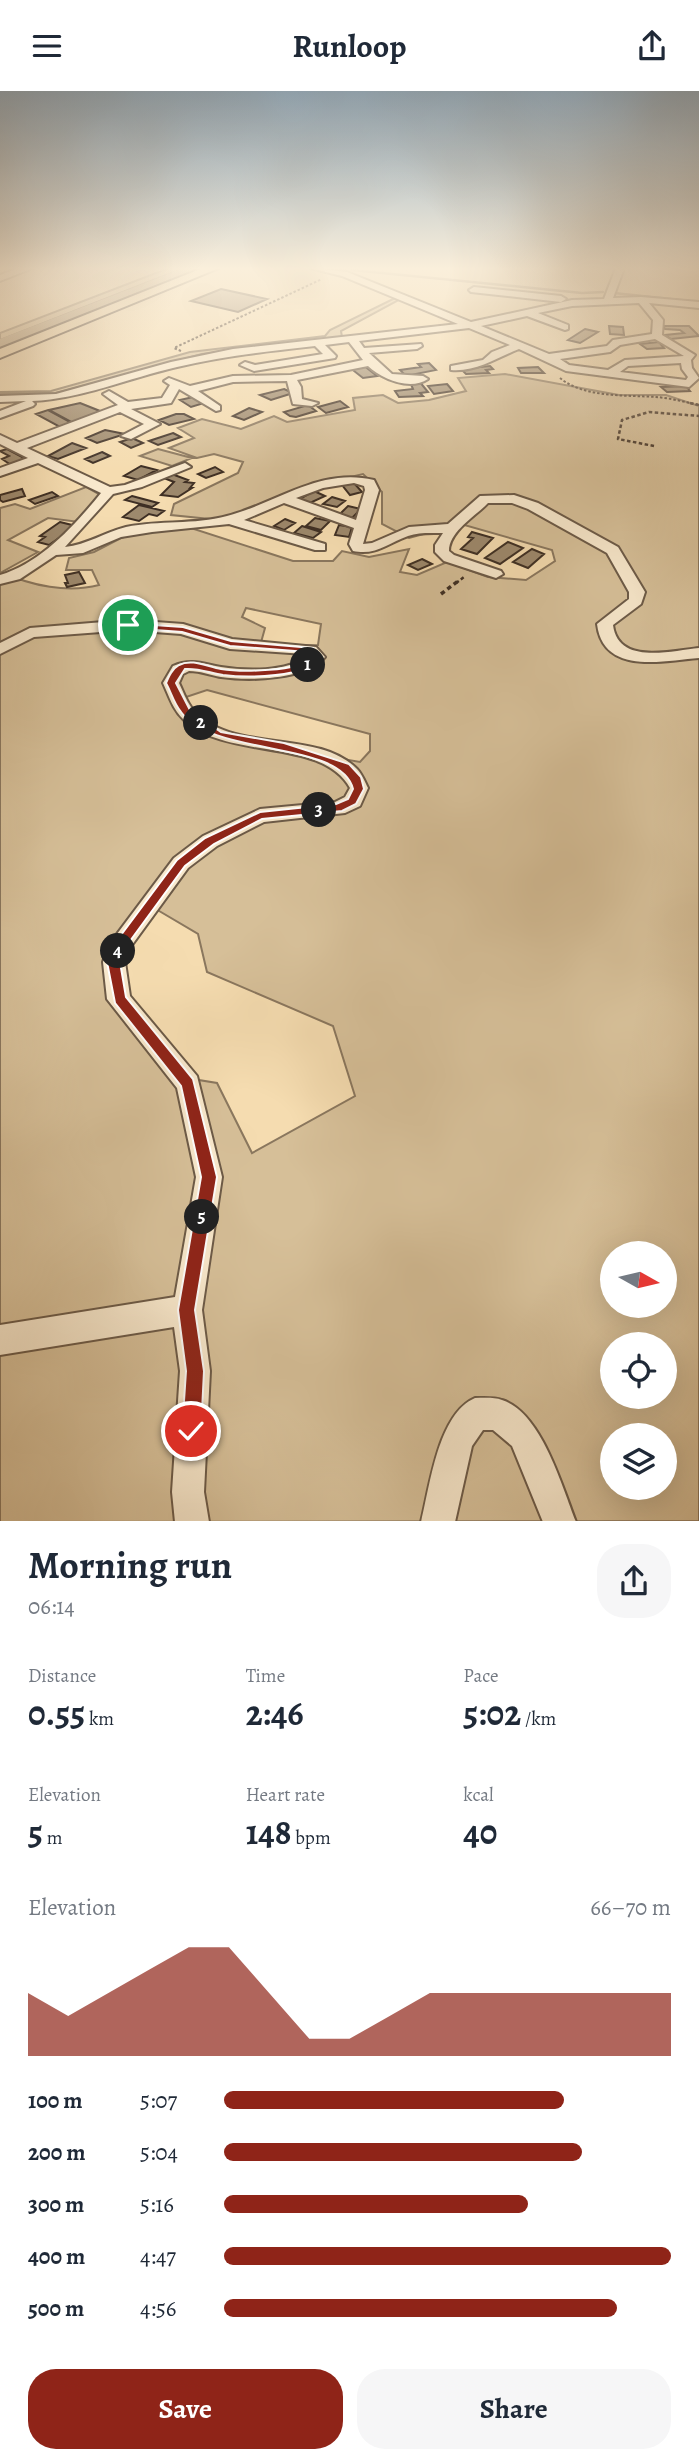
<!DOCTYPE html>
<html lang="en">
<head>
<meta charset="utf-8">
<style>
	body { margin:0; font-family:Alegreya,serif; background:#f6f6f7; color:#1f2937; height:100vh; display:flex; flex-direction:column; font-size:26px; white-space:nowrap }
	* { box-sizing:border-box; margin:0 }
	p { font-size:23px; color:#747a83 }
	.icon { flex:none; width:38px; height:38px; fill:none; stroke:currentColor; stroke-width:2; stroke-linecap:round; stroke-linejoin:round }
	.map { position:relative; height:1430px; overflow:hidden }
	.sheet { display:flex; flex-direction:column; background:#fff; flex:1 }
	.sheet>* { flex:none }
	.needle { width:46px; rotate:98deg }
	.controls { position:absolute; left:600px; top:1150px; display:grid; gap:14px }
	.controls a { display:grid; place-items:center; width:77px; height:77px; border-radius:50%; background:#fff; box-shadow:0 7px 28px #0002; font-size:35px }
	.pin { position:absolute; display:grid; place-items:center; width:60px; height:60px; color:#fff; margin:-30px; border:4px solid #fff; border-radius:50%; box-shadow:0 2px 7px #0007 }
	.km { position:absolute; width:35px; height:35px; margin:-18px; border-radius:50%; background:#222; color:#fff; font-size:19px; line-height:35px; text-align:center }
	.round { display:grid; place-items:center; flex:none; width:74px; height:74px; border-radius:28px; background:#f6f6f7 }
	.headline { display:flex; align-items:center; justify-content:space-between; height:119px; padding:0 28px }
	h1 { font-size:38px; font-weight:600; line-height:52px }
	.figures { display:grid; grid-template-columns:repeat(3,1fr); gap:10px; height:119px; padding:7px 28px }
	.figures div { display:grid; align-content:center }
	.figures b { font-size:35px; font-weight:600 }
	.figures small { font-size:19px; font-weight:400 }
	.figures p { font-size:19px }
	.chart { height:196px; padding:14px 28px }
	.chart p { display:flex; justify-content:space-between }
	.chart svg { width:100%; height:126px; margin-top:7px; fill:#8f2418; opacity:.7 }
	.button { display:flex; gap:14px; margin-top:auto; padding:14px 28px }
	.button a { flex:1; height:80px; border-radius:28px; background:#8f2418; color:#fff; font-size:28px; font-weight:600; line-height:80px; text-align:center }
	.button a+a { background:#f6f6f7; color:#1f2937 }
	ul { padding:0 28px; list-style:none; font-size:23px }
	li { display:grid; grid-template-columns:112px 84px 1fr; align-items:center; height:52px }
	li i { height:18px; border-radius:9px; background:#8f2418 }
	header { display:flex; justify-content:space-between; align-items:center; height:91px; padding:0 28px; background:#fff; font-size:32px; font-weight:600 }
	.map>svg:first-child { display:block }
	.green { fill:#d6bf98; stroke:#8a775e; stroke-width:2; fill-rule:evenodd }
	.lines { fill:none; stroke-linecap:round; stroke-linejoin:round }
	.stream { stroke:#87735b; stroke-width:2.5 }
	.river { fill:#b7a180; fill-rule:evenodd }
	.building { fill:#9d896d; stroke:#3e2f24; stroke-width:2 }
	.minor-casing { stroke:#6c5a47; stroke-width:4 }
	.major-casing { stroke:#3e2f24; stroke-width:4 }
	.path-far2 { stroke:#3e2f24; stroke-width:2; stroke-dasharray:2.5 2; stroke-linecap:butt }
	.path-far1 { stroke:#3e2f24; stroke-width:2.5; stroke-dasharray:3.5 2.5; stroke-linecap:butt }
	.path { stroke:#3e2f24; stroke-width:3.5; stroke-dasharray:4.5 3.5; stroke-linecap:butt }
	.minor { fill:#f8e8cc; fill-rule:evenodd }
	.major { fill:#f5dcb0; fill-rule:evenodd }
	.route { fill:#8f2418; stroke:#fff; stroke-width:2 }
</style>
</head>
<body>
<header><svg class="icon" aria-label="menu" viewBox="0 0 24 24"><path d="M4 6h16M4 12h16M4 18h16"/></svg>Runloop<svg class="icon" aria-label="share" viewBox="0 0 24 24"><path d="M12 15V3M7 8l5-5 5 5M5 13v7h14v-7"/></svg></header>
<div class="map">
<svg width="699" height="1431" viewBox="0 0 699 1431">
	<rect width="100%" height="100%" fill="#f5dcb0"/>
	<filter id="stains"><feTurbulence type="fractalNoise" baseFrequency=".00286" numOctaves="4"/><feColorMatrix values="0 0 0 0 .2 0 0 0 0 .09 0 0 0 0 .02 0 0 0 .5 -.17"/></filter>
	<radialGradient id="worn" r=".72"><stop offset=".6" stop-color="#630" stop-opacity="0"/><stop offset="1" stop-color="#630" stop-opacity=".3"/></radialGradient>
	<!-- green -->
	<path class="green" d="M 169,177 L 184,177 L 0,249 L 0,242 Z
		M 395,207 L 397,210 L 341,240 L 342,246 L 202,263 L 56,302 L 0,303 L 0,301 L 51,300 L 190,261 L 325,245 L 330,239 Z
		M 505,283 L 619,304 L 666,304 L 699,315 L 699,1430 L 0,1431 L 0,417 L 15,413 L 30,418 L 86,396 L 102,405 L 79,431 L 48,427 L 8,449 L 38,461 L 2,481 C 31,495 68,502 99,494 L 92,479 L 66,479 L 69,467 L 94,461 L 121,447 L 140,441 L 191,437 L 293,470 L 333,470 L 342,460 L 369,466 L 409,458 L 400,481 L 417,484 L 447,471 L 488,486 L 526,489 L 555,470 L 552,459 L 461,433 L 409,447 L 382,433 L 382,401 L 363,383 L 295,399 L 220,429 L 171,424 L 174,413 L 238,382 L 243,371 L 214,363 L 197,367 L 169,357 L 194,347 L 178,337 L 202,328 L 241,338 L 274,325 L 287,331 L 355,319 L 353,307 L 383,304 L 398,312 L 429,309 L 466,300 L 458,287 ZM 246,517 L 321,533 L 318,554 L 260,555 L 265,537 L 242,526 ZM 207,599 L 370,643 L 370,660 L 360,671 L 215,646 L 183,607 ZM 149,814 L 198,843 L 207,881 L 333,935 L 355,1005 L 252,1062 L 217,992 L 168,984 L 106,863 ZM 612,1162 L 665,1162 L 665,1214 L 612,1214 ZM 612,1253 L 665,1253 L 665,1306 L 612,1306 ZM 612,1344 L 665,1344 L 665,1396 L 612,1396 Z
		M 158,358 L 192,367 L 172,375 L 140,365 Z"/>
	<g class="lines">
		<!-- stream -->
		<path class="stream" d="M 330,177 L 345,179
			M 352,179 L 582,202 L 603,201
			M 614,202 L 699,211"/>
		<!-- river -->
		<path class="river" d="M 184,177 L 205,177 L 0,259 L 0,248 Z"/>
	</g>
	<!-- building -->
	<path class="building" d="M 221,198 L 267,208 L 238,221 L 191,210 Z
		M 609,235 L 623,236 L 624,244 L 610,243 Z
		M 663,235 L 689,235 L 699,245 L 671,248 L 665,244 L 684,242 L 680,239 L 665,238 Z
		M 585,238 L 598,241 L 580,252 L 568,249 Z
		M 659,251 L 664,257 L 647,258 L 640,253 Z
		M 429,272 L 436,279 L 406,285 L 400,279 L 421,276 L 418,273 Z
		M 363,274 L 377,285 L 363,287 L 349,276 Z
		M 490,275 L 493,278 L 486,279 L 489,282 L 466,283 L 461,278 Z
		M 538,276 L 544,282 L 521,282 L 518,277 Z
		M 419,290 L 428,301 L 420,302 L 423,305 L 399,306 L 395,300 L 413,298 L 410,291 Z
		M 447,293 L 453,300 L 434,303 L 428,295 Z
		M 686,295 L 690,300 L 667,301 L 661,296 Z
		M 284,298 L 293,302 L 271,309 L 260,304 Z
		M 193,306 L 204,312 L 191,316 L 180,309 Z
		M 340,310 L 348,316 L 326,322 L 318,316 Z
		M 80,312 L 105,322 L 73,332 L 49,319 Z
		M 308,314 L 316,320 L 296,326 L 290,325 L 284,321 Z
		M 249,317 L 262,321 L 244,329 L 233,325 Z
		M 48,319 L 72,332 L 60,336 L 36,323 Z
		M 176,323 L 184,323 L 194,328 L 169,334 L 159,329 Z
		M 105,339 L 125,343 L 97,352 L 86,347 Z
		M 173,342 L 181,346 L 158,354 L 149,350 Z
		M 132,347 L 143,352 L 131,357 L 120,351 Z
		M 72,352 L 86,357 L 58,368 L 48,365 Z
		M 7,358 L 26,368 L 11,374 L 2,368 L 9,365 L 0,360 Z
		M 102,361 L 110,365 L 93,372 L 85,368 Z
		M 141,375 L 157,379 L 138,389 L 124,385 Z
		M 215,376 L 223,381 L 206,387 L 198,383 Z
		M 169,382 L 188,389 L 185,391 L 194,392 L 190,397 L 192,397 L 178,406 L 161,404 L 174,391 L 161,386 Z
		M 354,392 L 362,401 L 350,404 L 342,394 Z
		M 22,398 L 25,405 L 3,411 L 0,409 L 0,404 Z
		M 314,400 L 325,405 L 310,412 L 300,408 Z
		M 52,401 L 58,405 L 35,413 L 29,409 Z
		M 132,405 L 158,412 L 152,416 L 125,409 Z
		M 332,406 L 345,410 L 337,416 L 323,413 Z
		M 139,414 L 164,420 L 157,425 L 149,423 L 139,430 L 123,426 Z
		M 348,415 L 361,418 L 352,427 L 339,424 Z
		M 315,427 L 330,430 L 321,439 L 306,435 Z
		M 285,428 L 295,432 L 284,439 L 274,435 Z
		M 60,431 L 76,435 L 49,454 L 38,451 L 45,446 L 40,445 Z
		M 339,434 L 352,436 L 349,446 L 335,444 Z
		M 302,435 L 321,441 L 313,447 L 294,442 Z
		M 472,441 L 493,447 L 477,463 L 461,458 L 473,447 L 468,446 Z
		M 508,451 L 523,457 L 500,473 L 485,467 Z
		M 532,458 L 544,463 L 528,477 L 513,471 Z
		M 422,468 L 432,473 L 418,479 L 408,474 Z
		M 79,481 L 85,492 L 67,496 L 65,492 L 68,492 L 65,484 Z"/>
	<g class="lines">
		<defs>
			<path id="minor" d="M 19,177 L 33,177 L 0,190 L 0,184 Z
				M 310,177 L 347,181 L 471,231 L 572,209 L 604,208 L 616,177 L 624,177 L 613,207 L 641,206 L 699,211 L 699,217 L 649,212 L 663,229 L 662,244 L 695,264 L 691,269 L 692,277 L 699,287 L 689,296 L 566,280 L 519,258 C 496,267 477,281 451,279 L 451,275 L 483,269 L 492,261 L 510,254 L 469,237 L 359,250 L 364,257 L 421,253 L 422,255 L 417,258 L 369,262 L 392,283 L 423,285 L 428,288 C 410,300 382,288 368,275 L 297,289 L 301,296 L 302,308 L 318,312 L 312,315 L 293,313 L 287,290 L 233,291 L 198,300 L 220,315 L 220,319 L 216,320 L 179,298 L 171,312 L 131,318 L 160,333 L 131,348 L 121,345 L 144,333 L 120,321 L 27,357 L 110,396 L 125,394 L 185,372 L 191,376 L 142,396 L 113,403 L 65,456 C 87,454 105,441 126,436 C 159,429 194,434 227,425 C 277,412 320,376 374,389 L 379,399 L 363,453 L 372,452 L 409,436 L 448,433 L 480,405 L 514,404 L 538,412 L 618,456 L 645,501 L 641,513 L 613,534 C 618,574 670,560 699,557 L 699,567 C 662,570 603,584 597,533 L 629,508 L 629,501 L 607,462 L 528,418 L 512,412 L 488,412 C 476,425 449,440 449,460 L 454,464 L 501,480 L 503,483 L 496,487 L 444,470 L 435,461 L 435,454 L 443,442 C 431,442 419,441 408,445 C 388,452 376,465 353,460 L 349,453 L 354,437 L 284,412 L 244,429 L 325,453 L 325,459 L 315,459 L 229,433 L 152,441 L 121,446 L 83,462 L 56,464 L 20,488 L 0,493 L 0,484 C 41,472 75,434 101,402 L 38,372 L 0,385 L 0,377 L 28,367 L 0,353 L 0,344 L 17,352 L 118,314 L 103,303 L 109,300 L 128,311 L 162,307 L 170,294 L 164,290 L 169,287 L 190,295 L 233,285 L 291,284 L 363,269 L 349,251 L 325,254 L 336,265 L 335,267 L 254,280 L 240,274 L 245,271 L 255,274 L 323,263 L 315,255 C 269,260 223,265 177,276 C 129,287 81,308 32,310 L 35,313 L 33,315 L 0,327 L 0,320 L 26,310 L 0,311 L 0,305 L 56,303 L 171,271 L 233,258 L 458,233 L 342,185 ZM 639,212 L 653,229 L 652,243 L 613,249 L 607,255 L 549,263 L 481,235 L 527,225 L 565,239 L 568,238 L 568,234 L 538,222 L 572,215 ZM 655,248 L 684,265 L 625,269 L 608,279 L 569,274 L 560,268 L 610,261 L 620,254 ZM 681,272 L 682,278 L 688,286 L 686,289 L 620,281 L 628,275 ZM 354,392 L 364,395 L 365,399 L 356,429 L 296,407 L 323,397 Z
				M 474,196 L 561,205 L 566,208 L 561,211 L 471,201 L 469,199 Z
				M 128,529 L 183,533 L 232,548 L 316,556 L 325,566 C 307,589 249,590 221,586 C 210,584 200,580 189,580 L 183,583 L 179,592 C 183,600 186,609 191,616 C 229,665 316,636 357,678 C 362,683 365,691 368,697 L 360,715 L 345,722 L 264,731 L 217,755 L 188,777 L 129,858 L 125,871 L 130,905 L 197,985 L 222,1086 L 202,1219 L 210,1280 L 204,1401 L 209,1431 L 175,1431 L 172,1401 L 180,1280 L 174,1236 L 0,1264 L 0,1234 L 175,1206 L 196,1086 L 177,997 L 107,908 L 103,871 L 108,855 L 174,767 L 203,745 L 260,718 L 335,711 L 345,706 L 350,697 C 322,646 228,670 184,629 C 173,619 169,605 163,592 L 173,575 C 191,567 204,573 221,576 C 246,580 286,581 307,566 L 305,563 L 230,558 L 181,543 L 128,539 L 34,546 L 0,563 L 0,552 L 30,537 Z
				M 475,1307 C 484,1307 494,1306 502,1309 C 541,1321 562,1395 576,1431 L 543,1431 L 512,1355 L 493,1339 L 483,1339 L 472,1355 L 455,1431 L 421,1431 C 430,1395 438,1323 475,1307 Z"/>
			<path id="major" d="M 203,177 L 219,177 L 0,267 L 0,258 Z"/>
		</defs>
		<!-- minor casing -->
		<use href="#minor" class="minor-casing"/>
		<!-- major casing -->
		<use href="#major" class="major-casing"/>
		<!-- path-far2 -->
		<path class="path-far2" d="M 181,260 L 174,257 L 322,188
			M 560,287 C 584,307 627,304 656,306 C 670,307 685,311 699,314"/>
		<!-- path-far1 -->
		<path class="path-far1" d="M 690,312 L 699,314
			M 654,355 L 618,348 L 622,329 L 649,321 L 699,325
			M 456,492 L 464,486"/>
		<!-- path -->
		<path class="path" d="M 441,503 L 458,490"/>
		<!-- minor -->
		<use href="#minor" class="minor"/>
		<!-- major -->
		<use href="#major" class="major"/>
	</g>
	<!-- sky -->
	<linearGradient id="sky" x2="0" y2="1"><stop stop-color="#94acbe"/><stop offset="0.47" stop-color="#faefdb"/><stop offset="1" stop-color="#faefdb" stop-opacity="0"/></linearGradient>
	<rect width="699" height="378" fill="url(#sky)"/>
	<!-- route -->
	<path class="route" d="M 124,532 L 183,536 L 231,550 L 313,557 L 322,566 C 306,587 247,587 223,584 C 210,582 199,577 185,578 L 176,592 L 190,619 L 221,641 L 284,652 L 349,673 L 361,686 L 364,698 L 356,713 L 342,720 L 262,728 L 214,753 L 185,775 L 125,857 L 120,871 L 126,906 L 193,988 L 217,1086 L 195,1219 L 204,1280 L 201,1340 L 198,1347 L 191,1350 L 185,1347 L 182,1340 L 186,1280 L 178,1219 L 201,1086 L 181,995 L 115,912 L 107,871 L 115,852 L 177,769 L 205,747 L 260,721 L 336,713 L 348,708 L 353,698 C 341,649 213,666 181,621 C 174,613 171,601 166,592 C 169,585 172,578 179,574 C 192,567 208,576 221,578 C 240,581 299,581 312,567 L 307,561 L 230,555 L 182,541 L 128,537 L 124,536 Z"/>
	<rect width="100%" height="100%" filter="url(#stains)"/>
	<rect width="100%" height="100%" fill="url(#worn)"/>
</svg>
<div class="controls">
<a><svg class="needle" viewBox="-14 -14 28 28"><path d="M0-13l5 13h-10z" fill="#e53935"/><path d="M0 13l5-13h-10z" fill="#747a83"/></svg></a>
<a><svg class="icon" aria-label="locate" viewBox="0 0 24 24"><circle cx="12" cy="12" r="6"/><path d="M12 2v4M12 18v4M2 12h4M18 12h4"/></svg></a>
<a><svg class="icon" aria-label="layers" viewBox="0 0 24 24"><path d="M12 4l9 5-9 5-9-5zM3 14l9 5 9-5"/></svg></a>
</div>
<div class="pin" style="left:128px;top:534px;background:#1e9e55"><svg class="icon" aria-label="arrive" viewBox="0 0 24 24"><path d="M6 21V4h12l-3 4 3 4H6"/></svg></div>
<div class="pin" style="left:191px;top:1340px;background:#d93025"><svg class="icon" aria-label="check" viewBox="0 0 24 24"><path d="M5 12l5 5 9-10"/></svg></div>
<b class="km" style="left:308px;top:574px">1</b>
<b class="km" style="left:201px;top:632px">2</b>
<b class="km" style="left:319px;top:719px">3</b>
<b class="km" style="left:118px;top:860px">4</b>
<b class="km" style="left:202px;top:1126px">5</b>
</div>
<section class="sheet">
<div class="headline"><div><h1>Morning run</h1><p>06:14</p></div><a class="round"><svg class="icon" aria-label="share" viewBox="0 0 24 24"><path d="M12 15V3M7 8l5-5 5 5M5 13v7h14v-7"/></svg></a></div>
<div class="figures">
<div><p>Distance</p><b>0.55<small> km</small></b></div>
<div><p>Time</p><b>2:46</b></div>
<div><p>Pace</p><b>5:02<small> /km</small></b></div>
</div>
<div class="figures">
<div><p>Elevation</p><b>5<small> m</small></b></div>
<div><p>Heart rate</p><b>148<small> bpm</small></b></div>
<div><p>kcal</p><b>40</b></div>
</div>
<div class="chart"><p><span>Elevation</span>66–70 m</p>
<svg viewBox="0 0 160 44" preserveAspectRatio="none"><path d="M0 44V22L10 30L20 22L30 14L40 6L50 6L60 22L70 38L80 38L90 30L100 22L110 22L120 22L130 22L140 22L150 22L160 22V44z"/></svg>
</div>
<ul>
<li><b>100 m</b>5:07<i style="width:76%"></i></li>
<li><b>200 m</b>5:04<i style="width:80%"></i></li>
<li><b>300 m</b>5:16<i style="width:68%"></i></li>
<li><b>400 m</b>4:47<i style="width:100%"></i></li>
<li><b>500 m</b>4:56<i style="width:88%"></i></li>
</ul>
<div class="button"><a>Save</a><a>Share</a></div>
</section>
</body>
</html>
